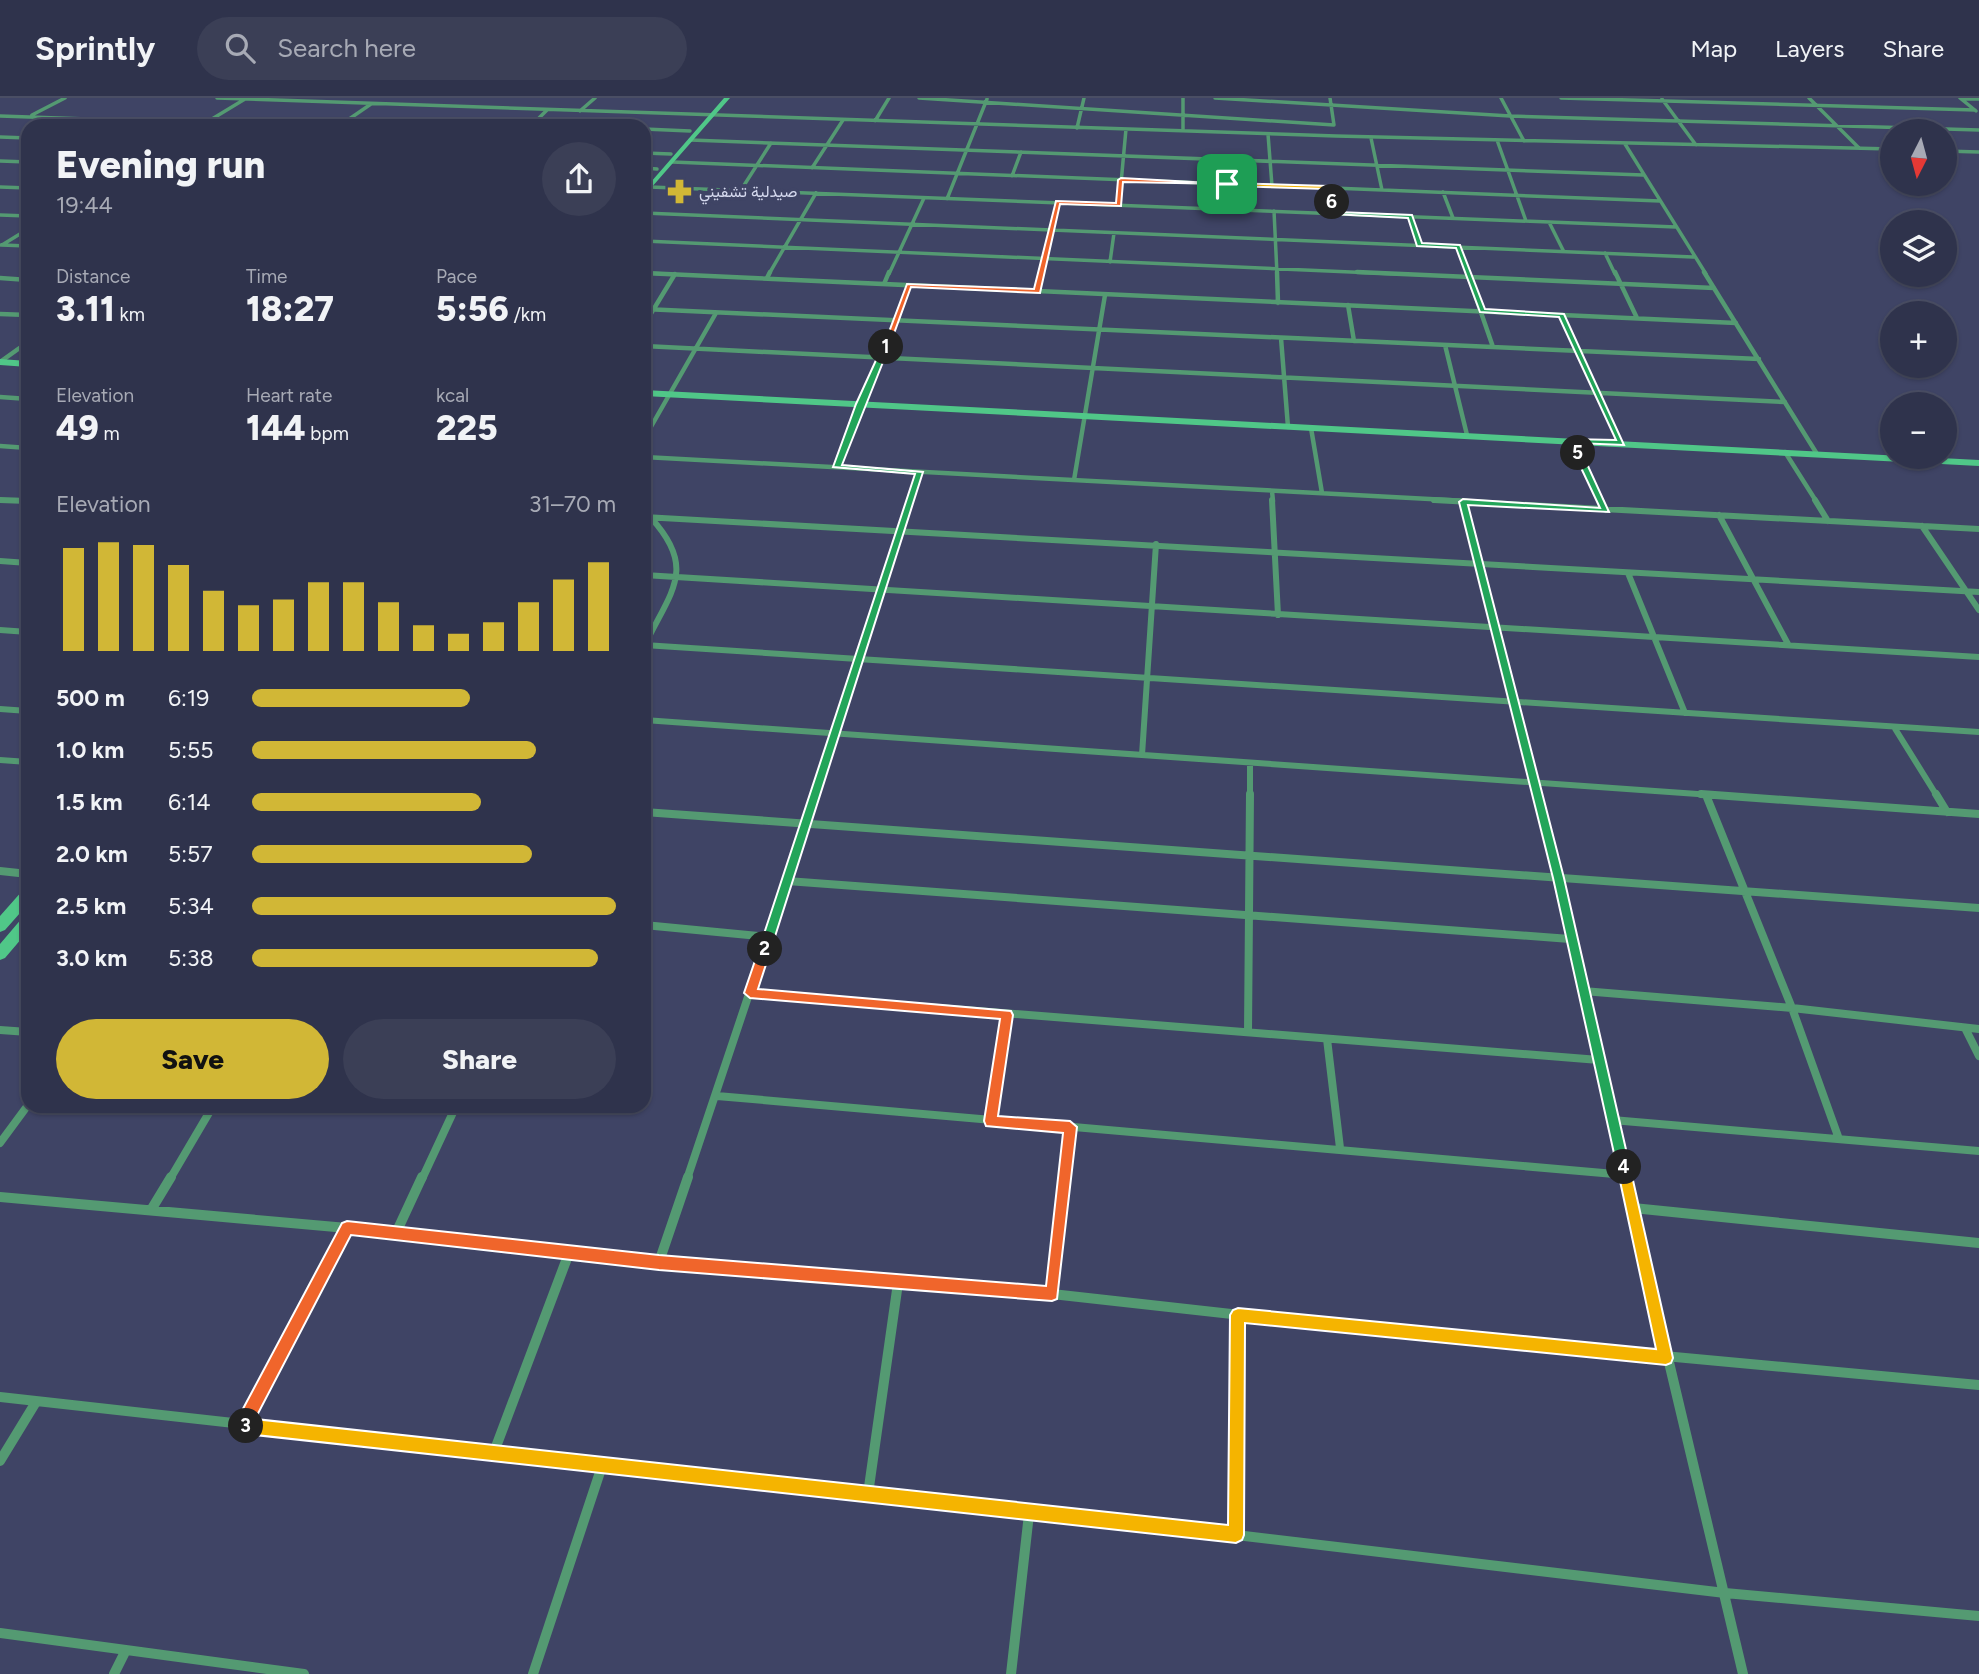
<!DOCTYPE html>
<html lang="en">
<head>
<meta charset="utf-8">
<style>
	body { margin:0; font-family:Figtree,Vazirmatn,sans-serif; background:#3b3f56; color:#f1f3f6; height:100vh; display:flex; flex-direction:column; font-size:26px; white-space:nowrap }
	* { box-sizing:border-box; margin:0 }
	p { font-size:23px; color:#a7aab5 }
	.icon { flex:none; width:38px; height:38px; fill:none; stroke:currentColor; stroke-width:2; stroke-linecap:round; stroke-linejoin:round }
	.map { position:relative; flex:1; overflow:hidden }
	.sheet { position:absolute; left:21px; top:21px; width:630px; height:994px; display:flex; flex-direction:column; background:#2f334c; border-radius:21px; box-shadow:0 2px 5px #0004,0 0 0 2px #4a4e64 }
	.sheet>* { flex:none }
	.needle { width:46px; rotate:186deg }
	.controls { position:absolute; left:1880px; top:21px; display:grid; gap:14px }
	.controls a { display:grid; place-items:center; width:77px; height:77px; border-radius:50%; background:#2f334c; box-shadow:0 2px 5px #0004,0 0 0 2px #4a4e64; font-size:35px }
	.pin { position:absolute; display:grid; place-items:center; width:60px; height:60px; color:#fff; margin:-30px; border-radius:14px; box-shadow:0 4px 10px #0006 }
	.km { position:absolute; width:35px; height:35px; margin:-18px; border-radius:50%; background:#222; color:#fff; font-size:19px; line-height:35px; text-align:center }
	.round { display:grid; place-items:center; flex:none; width:74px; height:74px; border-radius:37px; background:#3b3f56 }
	.head { display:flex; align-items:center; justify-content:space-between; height:119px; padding:0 35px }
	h1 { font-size:38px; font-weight:800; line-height:52px }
	.figures { display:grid; grid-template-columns:repeat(3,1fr); gap:10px; height:119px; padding:7px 35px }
	.figures div { display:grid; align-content:center }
	.figures b { font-size:35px; font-weight:800 }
	.figures small { font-size:19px; font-weight:400 }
	.figures p { font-size:19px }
	.chart { height:196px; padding:14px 35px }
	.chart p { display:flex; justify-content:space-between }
	.chart svg { width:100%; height:126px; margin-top:7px; stroke:#d1b736; stroke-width:6 }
	.action { display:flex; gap:14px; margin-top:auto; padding:14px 35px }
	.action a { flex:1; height:80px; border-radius:42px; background:#d1b736; color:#111; font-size:28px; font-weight:800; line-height:80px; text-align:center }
	.action a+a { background:#3b3f56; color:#f1f3f6 }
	ul { padding:0 35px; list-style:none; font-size:23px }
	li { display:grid; grid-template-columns:112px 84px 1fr; align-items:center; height:52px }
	li i { height:18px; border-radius:9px; background:#d1b736 }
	header { display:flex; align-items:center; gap:42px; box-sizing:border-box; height:98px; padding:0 35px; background:#2f334c; border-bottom:2px solid #4a4e64 }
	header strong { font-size:33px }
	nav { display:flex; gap:38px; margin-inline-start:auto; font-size:24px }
	.search { width:490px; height:63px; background:#3b3f56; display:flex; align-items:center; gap:18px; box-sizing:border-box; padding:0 24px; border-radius:38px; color:#a7aab5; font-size:26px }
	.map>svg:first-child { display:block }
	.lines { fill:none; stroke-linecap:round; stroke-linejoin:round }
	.street-far4 { stroke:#549a72; stroke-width:3.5 }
	.street-far3 { stroke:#549a72; stroke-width:4.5 }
	.street-far2 { stroke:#549a72; stroke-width:6 }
	.street-far1 { stroke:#549a72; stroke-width:8 }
	.street { stroke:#549a72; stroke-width:10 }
	.secondary { fill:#50c788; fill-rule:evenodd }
	.split-1 { fill:#f0652b; stroke:#fff; stroke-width:2 }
	.split-2 { fill:#22a559; stroke:#fff; stroke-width:2 }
	.split-3 { fill:#f0652b; stroke:#fff; stroke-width:2 }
	.split-4 { fill:#f5b400; stroke:#fff; stroke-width:2 }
	.split-5 { fill:#22a559; stroke:#fff; stroke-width:2 }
	.split-6 { fill:#22a559; stroke:#fff; stroke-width:2 }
	.split-7 { fill:#f5b400; stroke:#fff; stroke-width:2 }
	.labels { text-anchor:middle; stroke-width:7; stroke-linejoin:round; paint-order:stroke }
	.far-poi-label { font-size:16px; fill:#d5d9ee; stroke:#3f4465; text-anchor:start }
</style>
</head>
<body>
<header>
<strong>Sprintly</strong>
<div class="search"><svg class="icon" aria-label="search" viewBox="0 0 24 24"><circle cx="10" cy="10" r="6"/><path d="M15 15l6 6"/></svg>Search here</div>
<nav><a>Map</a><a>Layers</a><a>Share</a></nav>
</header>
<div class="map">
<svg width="1979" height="1576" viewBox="0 0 1979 1576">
	<rect width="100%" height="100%" fill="#3f4465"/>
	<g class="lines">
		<!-- street-far4 -->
		<path class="street-far4" d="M 217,0 L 1336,38 L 1892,51
			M 919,0 L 1334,27 L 1330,0
			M 1183,0 L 1183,33
			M 1215,0 L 1510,18 L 1979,32
			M 1501,0 L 1524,43
			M 1561,0 L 1975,12
			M 1809,0 L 1859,50
			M 1960,0 L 1976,13
			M 1662,1 L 1696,47
			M 1962,1 L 1979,1
			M 580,13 L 595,0
			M 32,17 L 65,0
			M 0,18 L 293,28
			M 875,23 L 889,0
			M 207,24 L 245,1
			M 532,27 L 553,28
			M 64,28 L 77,21
			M 339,28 L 371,6
			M 531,28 L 547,12
			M 1077,30 L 1084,0
			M 644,31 L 690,33
			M 1268,36 L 1272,88
			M 0,39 L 28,40
			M 1371,40 L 1382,92
			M 690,42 L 1643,77
			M 1497,42 L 1526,123
			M 1625,46 L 1706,176
			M 1944,53 L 1979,54
			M 644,55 L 671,56
			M 0,63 L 28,64
			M 672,64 L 1660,103
			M 644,70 L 657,71
			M 812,70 L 843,22
			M 1012,78 L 1021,54
			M 0,89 L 28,90
			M 650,89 L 1676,129
			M 1329,90 L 1334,115
			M 741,92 L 771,45
			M 1443,94 L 1453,120
			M 947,101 L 987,1
			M 1119,107 L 1126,31
			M 1274,113 L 1277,176
			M 644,115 L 1693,159
			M 0,117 L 28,118
			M 1410,119 L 1419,147
			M 1549,124 L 1563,152
			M 644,143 L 1397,176
			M 1,147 L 28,148
			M 2,147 L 28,131
			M 1458,148 L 1468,176
			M 1605,155 L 1615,176
			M 1110,164 L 1114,135
			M 644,175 L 668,176
			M 769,176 L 816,95
			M 889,176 L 924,100
			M 1041,176 L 1058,104"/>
		<!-- street-far3 -->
		<path class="street-far3" d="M 1277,174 L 1278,205
			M 1357,174 L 1714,190
			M 1467,174 L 1493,249
			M 1615,174 L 1637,220
			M 1704,174 L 1817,356
			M 644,175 L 1736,225
			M 0,180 L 28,182
			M 767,180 L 770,174
			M 884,186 L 889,174
			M 1037,193 L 1041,174
			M 1348,207 L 1354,243
			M 644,211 L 1759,261
			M 0,216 L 28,217
			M 1562,217 L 1621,345
			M 644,227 L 675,176
			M 1281,240 L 1288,329
			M 1445,247 L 1467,337
			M 644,248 L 1785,304
			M 0,264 L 28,244
			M 0,299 L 28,301
			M 1311,330 L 1322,395
			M 644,341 L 716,215
			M 1572,343 L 1602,403
			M 0,348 L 28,350
			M 1785,354 L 1816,403
			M 644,359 L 1467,403
			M 837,369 L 909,187
			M 1074,382 L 1105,197
			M 1272,393 L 1273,403
			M 0,402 L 28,403
			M 909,403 L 919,374"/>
		<!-- street-far2 -->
		<path class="street-far2" d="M 0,402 L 28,403
			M 1272,402 L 1278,517
			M 1434,402 L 1979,431
			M 1601,402 L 1606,412
			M 1815,402 L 1828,423
			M 1463,404 L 1537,698
			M 1719,417 L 1788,546
			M 644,419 L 1979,494
			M 1922,428 L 1979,512
			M 0,463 L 28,465
			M 1628,475 L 1685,615
			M 644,477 L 1979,559
			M 0,532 L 28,534
			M 644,547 L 1979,634
			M 645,547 C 670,494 698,471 651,420
			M 0,611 L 28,613
			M 644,622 L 1726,698
			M 1894,629 L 1937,698
			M 1142,657 L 1156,446
			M 0,662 L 28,664
			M 1250,665 L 1250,698
			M 815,698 L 833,635 L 910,402"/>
		<!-- street-far1 -->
		<path class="street-far1" d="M 1537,696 L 1626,1081
			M 1701,696 L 1979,716
			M 1936,696 L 1947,714
			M 1706,697 L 1792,910 L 1839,1041
			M 644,714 L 1979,810
			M 0,773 L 28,776
			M 787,783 L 1570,841
			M 644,827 L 770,839
			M 1583,893 L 1792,910 L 1979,931
			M 750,895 L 1599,962
			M 1965,930 L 1979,958
			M 0,932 L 28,934
			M 1248,934 L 1250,696
			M 1327,941 L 1340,1050
			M 717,998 L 1626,1077
			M 1612,1022 L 1979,1053
			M 991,1023 L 1007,917
			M 0,1045 L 28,1007
			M 170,1081 L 213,1008
			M 422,1081 L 456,1008
			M 687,1081 L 816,696
			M 1064,1081 L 1070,1029"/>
		<!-- street -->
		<path class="street" d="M 1625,1079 L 1743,1576
			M 0,1099 L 347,1130 L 659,1164 L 1052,1196 L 1339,1228 L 1979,1287
			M 1633,1110 L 1979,1145
			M 151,1112 L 171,1079
			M 396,1135 L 422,1079
			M 659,1164 L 688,1079
			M 1052,1196 L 1065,1079
			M 0,1299 L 1236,1437 L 1725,1495 L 1979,1518
			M 243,1328 L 347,1130
			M 494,1354 L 569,1155
			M 0,1363 L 36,1304
			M 868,1396 L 898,1185
			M 1236,1437 L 1238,1217
			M 0,1535 L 304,1576
			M 114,1576 L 126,1552
			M 533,1576 L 602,1368
			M 1011,1576 L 1029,1416"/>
		<!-- secondary -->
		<path class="secondary" d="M 724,0 L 730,0 L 644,98 L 644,92 Z
			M 0,261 L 28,263 L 28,269 L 0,267 Z
			M 644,292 L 1979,362 L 1979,368 L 644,298 Z
			M 28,790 L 28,806 L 5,832 L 0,834 L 0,818 L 23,792 Z
			M 28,817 L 28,833 L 5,860 L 0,862 L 0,846 L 23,819 Z"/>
	</g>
	<!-- split-1 -->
	<path class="split-1" d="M 1121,80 L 1229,86 L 1123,84 L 1121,108 L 1060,106 L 1040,195 L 911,189 L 889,249 L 883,250 L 907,186 L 1034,191 L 1056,103 L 1116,105 L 1118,82 Z"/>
	<!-- split-2 -->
	<path class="split-2" d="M 886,247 L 889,249 L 842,367 L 923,374 L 771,851 L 765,856 L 759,851 L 915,376 L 833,369 L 856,306 L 882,249 Z"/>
	<!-- split-3 -->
	<path class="split-3" d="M 765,846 L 771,851 L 758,891 L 1011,913 L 1013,917 L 998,1018 L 1070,1023 L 1077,1029 L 1057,1201 L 1052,1203 L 659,1172 L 351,1137 L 253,1325 L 252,1333 L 246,1336 L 237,1333 L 235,1328 L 237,1322 L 342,1125 L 347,1123 L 659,1157 L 1046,1188 L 1063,1035 L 986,1028 L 984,1023 L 1000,921 L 750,900 L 744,895 L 759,851 Z"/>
	<!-- split-4 -->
	<path class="split-4" d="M 1624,1062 L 1630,1069 L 1673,1260 L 1671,1265 L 1666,1267 L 1245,1225 L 1244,1437 L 1242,1442 L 1236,1445 L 246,1336 L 240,1333 L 238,1328 L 240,1322 L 246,1320 L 1228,1427 L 1230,1217 L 1233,1212 L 1238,1210 L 1656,1251 L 1617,1069 Z"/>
	<!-- split-5 -->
	<path class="split-5" d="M 1578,353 L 1582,355 L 1609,414 L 1468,407 L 1564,780 L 1630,1069 L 1624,1075 L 1617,1069 L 1553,780 L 1459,404 L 1463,401 L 1600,410 L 1574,355 Z"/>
	<!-- split-6 -->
	<path class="split-6" d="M 1332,102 L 1337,114 L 1412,117 L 1422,145 L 1460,147 L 1485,211 L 1564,216 L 1624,347 L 1577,345 L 1582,355 L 1578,357 L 1574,355 L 1569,341 L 1616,342 L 1559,219 L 1480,214 L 1456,150 L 1417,148 L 1408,120 L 1332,116 L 1329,104 Z"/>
	<!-- split-7 -->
	<path class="split-7" d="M 1225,85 L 1329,88 L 1332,90 L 1335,104 L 1329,104 L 1327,91 L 1227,88 Z"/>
	<!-- icons -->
	<defs>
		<symbol id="pharmacy-bare" viewBox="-9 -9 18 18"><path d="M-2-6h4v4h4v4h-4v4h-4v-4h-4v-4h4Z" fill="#d1b736" stroke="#3f4465" stroke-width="2.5" paint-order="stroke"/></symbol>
	</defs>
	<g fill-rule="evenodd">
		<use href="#pharmacy-bare" x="662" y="76" width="35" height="35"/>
	</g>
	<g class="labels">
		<!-- far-poi labels -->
		<g class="far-poi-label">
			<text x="699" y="99">صيدلية تشفيني</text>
		</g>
	</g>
</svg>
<div class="controls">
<a><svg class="needle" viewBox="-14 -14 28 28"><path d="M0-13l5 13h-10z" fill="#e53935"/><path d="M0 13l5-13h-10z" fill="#a7aab5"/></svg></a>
<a><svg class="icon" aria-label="layers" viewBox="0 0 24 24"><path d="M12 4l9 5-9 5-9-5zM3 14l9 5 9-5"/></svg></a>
<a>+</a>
<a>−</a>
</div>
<div class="pin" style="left:1227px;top:86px;background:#1e9e55"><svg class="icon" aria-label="arrive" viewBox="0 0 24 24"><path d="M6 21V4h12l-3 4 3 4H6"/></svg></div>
<b class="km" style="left:886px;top:249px">1</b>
<b class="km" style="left:765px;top:851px">2</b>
<b class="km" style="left:246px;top:1328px">3</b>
<b class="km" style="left:1624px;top:1069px">4</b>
<b class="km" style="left:1578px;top:355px">5</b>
<b class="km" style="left:1332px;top:104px">6</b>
<section class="sheet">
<div class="head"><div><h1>Evening run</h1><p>19:44</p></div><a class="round"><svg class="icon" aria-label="share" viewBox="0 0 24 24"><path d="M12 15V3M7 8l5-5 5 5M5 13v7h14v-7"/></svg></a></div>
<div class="figures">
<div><p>Distance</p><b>3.11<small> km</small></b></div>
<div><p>Time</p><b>18:27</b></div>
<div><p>Pace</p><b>5:56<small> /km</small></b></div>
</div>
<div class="figures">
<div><p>Elevation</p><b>49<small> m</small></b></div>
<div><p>Heart rate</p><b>144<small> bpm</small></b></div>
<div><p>kcal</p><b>225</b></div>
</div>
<div class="chart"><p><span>Elevation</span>31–70 m</p>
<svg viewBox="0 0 160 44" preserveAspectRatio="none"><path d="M5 44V8M15 44V6M25 44V7M35 44V14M45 44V23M55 44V28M65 44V26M75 44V20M85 44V20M95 44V27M105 44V35M115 44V38M125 44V34M135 44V27M145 44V19M155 44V13"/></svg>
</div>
<ul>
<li><b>500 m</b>6:19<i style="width:60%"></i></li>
<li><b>1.0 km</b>5:55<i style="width:78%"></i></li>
<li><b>1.5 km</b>6:14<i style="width:63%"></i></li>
<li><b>2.0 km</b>5:57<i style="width:77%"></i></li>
<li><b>2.5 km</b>5:34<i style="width:100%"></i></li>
<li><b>3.0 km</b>5:38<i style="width:95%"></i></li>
</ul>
<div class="action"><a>Save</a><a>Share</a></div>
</section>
</div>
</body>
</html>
